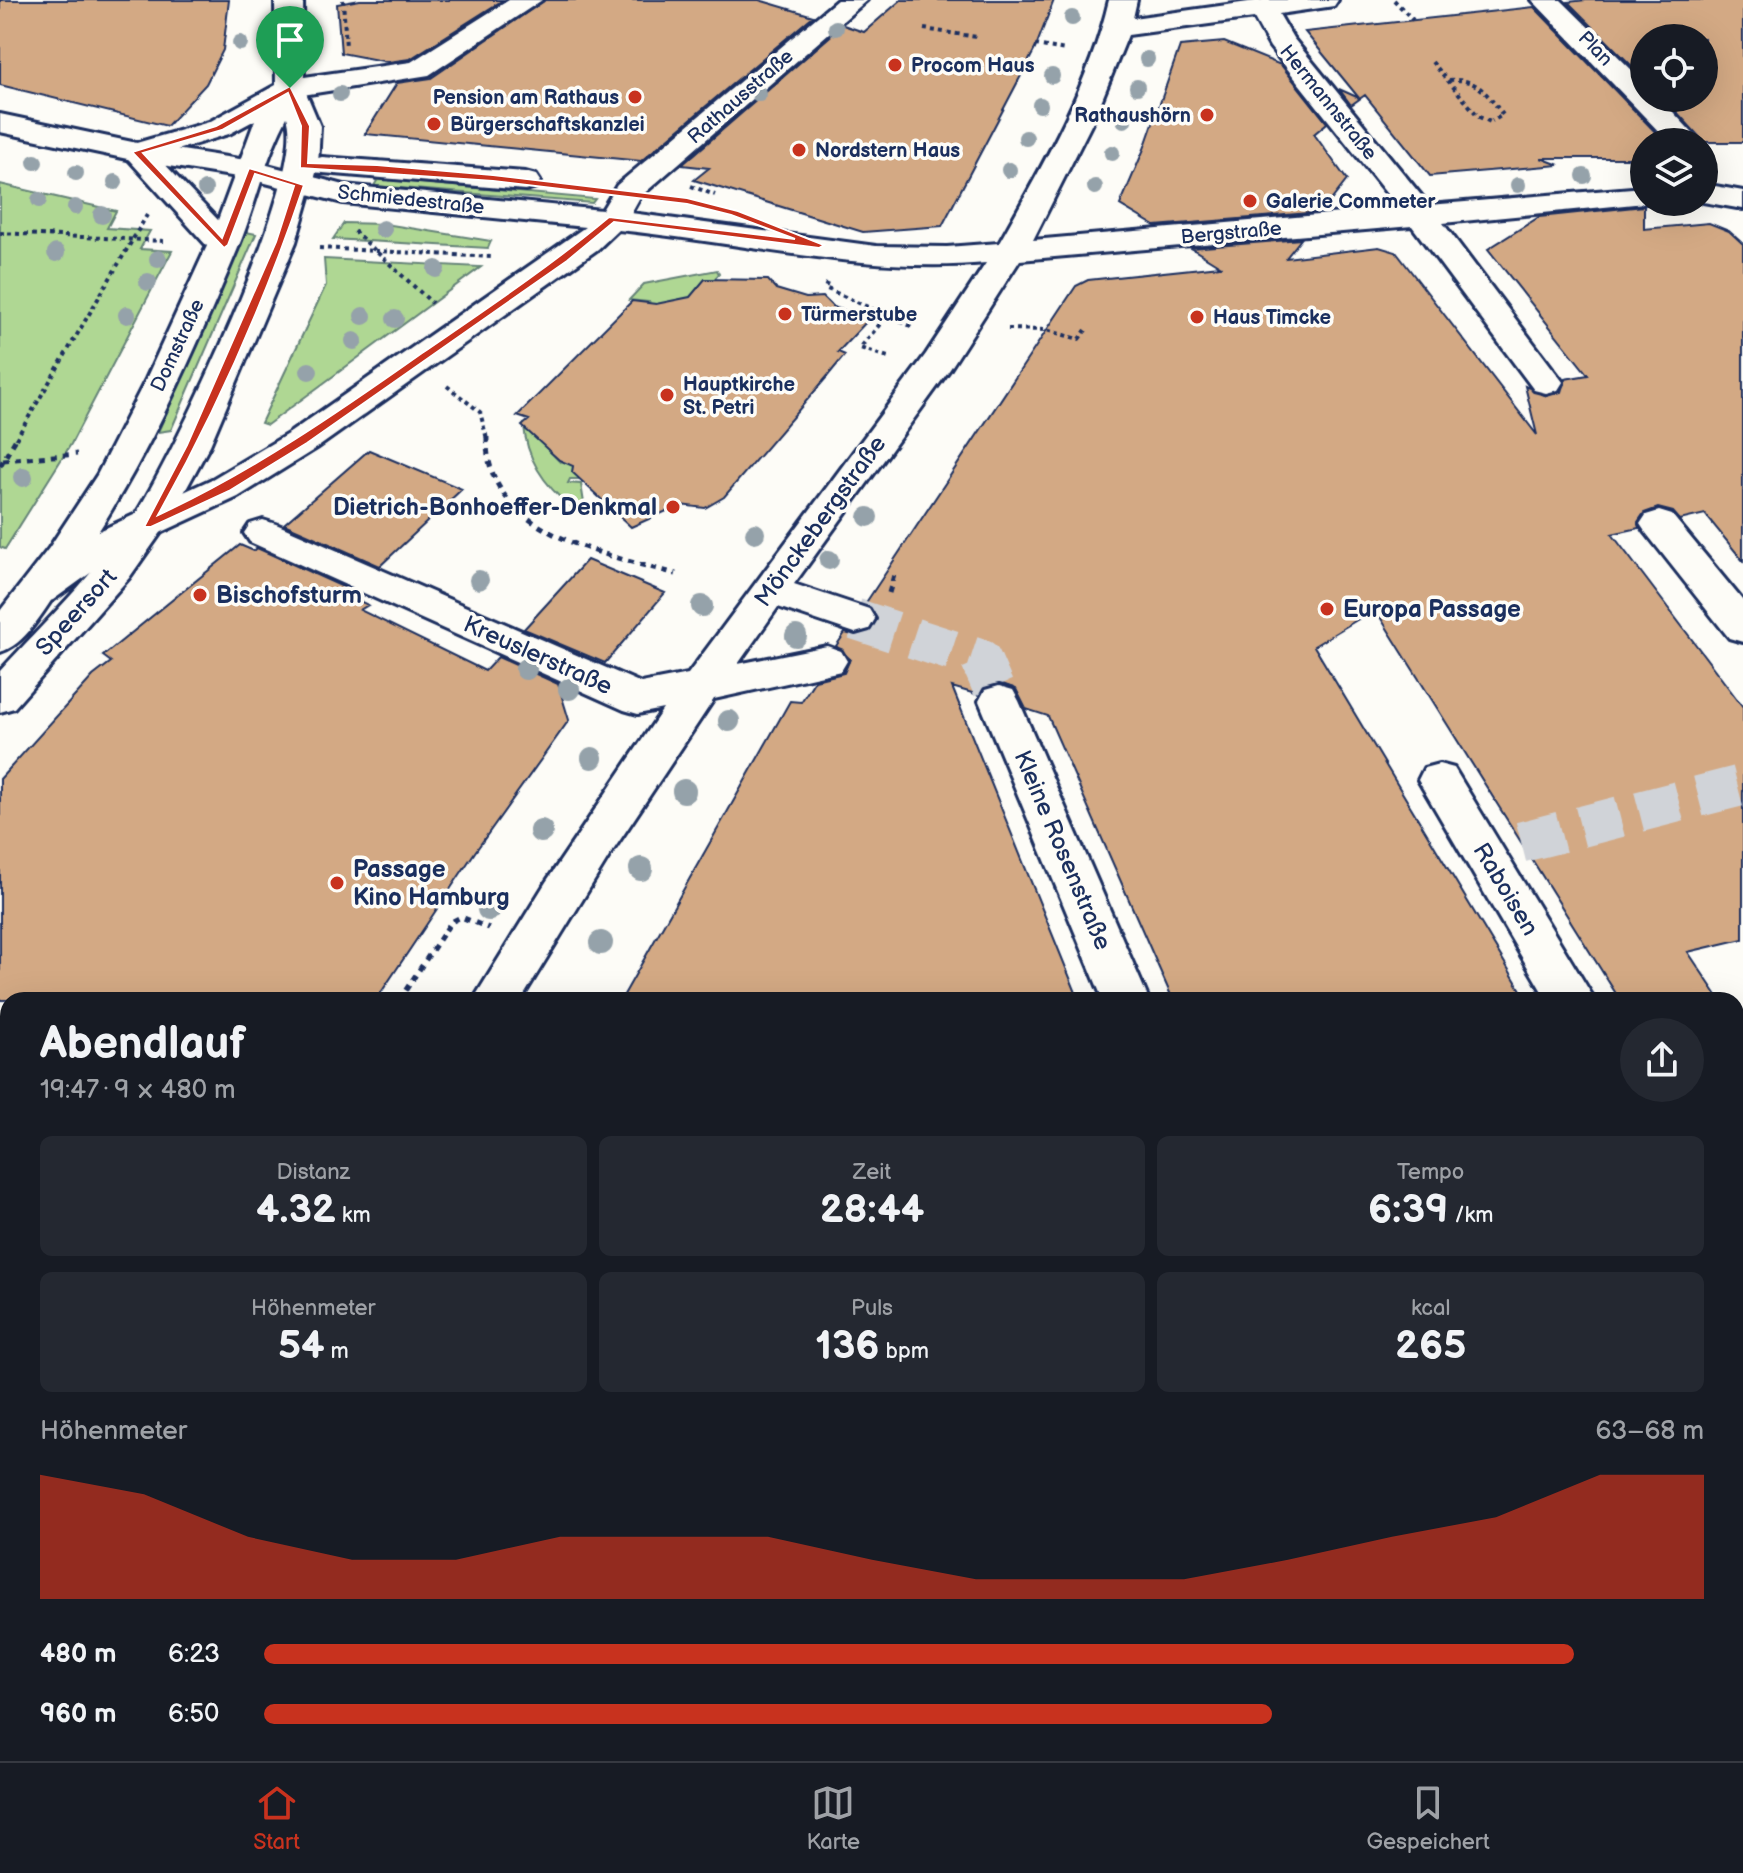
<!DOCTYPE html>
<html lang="de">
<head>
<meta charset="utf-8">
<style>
	body { margin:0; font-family:"Balsamiq Sans",sans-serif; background:#242831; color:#f1f3f6; height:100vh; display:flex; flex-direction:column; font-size:30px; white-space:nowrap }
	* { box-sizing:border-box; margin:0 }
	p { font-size:26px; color:#9ea1a6 }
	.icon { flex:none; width:44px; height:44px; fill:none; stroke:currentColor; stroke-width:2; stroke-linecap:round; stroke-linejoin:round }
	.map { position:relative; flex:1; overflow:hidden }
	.panel { position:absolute; left:0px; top:992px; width:1744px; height:770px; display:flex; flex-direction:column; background:#171b24; border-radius:24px 24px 0 0; box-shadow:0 8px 32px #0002 }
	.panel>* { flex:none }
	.tools { position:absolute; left:1630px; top:24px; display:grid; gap:16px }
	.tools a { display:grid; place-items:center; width:88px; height:88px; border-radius:50%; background:#171b24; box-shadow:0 8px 32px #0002; font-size:40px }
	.pin { position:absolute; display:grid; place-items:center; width:68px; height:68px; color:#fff; margin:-82px -34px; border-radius:50% 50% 50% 0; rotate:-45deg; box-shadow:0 0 8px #0007 }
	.pin .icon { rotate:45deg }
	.round { display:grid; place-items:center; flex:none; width:84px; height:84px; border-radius:42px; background:#242831 }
	.overview { display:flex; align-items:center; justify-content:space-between; height:136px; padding:0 40px }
	h1 { font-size:44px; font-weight:600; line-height:60px }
	.metrics { display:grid; grid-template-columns:repeat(3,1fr); gap:12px; height:136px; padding:8px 40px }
	.metrics div { display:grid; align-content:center; border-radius:12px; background:#242831; text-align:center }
	.metrics b { font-size:40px; font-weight:600 }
	.metrics small { font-size:22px; font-weight:400 }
	.metrics p { font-size:22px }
	.chart { height:224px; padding:16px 40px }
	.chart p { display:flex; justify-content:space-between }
	.chart svg { width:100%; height:144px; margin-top:8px; fill:#c8321e; opacity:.7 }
	ul { padding:0 40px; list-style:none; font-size:26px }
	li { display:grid; grid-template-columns:128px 96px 1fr; align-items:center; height:60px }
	li i { height:20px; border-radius:10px; background:#c8321e }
	.tab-bar { display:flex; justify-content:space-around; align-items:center; height:112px; border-top:2px solid #363941; background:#171b24; font-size:22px; color:#9ea1a6 }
	.tab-bar a { display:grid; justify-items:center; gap:4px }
	.tab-bar .on { color:#c8321e }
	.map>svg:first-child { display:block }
	.green { fill:#afd793; stroke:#658378; stroke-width:2 }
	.building { fill:#d3a984; stroke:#1b2f5e; stroke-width:2 }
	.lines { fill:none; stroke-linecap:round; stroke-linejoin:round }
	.minor-tunnel { stroke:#d0d3d8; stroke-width:41; stroke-dasharray:41 20; stroke-linecap:butt }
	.minor-casing { stroke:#1b2f5e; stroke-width:6 }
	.major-casing { stroke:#1b2f5e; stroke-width:6 }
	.path-far2 { stroke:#1b2f5e; stroke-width:4; stroke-dasharray:4 4; stroke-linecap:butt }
	.path-far1 { stroke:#1b2f5e; stroke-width:5; stroke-dasharray:6 6; stroke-linecap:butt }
	.path { stroke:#1b2f5e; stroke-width:6; stroke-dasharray:7 7; stroke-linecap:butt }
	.minor { fill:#fdfcf7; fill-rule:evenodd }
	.major { fill:#fdfcf7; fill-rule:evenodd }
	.tree { fill:#95a2aa }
	.route { fill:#c8321e; stroke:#fff; stroke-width:2; fill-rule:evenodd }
	.poi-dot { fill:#c8321e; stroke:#fdfcf7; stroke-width:3 }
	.labels { text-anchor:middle; stroke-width:7; stroke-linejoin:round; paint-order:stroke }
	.far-street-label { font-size:20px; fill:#1b2f5e; stroke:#fdfcf7 }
	.far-poi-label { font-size:20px; font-weight:bold; fill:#1b2f5e; stroke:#fdfcf7; text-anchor:start }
	.poi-label { font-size:24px; font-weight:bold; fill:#1b2f5e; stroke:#fdfcf7; text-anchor:start }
	.street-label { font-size:24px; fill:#1b2f5e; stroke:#fdfcf7 }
</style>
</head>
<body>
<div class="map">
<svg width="1743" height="1761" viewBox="0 0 1743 1761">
	<rect width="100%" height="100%" fill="#fdfcf7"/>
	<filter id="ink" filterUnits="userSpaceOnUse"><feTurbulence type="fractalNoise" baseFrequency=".0125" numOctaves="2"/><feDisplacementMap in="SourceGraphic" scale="16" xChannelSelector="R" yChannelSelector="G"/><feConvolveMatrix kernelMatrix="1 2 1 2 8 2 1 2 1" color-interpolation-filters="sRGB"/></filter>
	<g filter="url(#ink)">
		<!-- green -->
		<path class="green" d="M 378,179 L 595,199 L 592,203 L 374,186 Z
			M 0,184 L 116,211 L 107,228 L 150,231 L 140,249 L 172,251 L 71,444 L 5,549 L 0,547 Z
			M 344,223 L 385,224 L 491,241 L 488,248 L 333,239 Z
			M 246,232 L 256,234 L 171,430 L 158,432 Z
			M 324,259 L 481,267 L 267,425 L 261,423 L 326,285 Z
			M 717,270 L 719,274 L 691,303 L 646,306 L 649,302 L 629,300 L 644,284 Z
			M 524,425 L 560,462 L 568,458 L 592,466 L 580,479 L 570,479 L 568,483 L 581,484 L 584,503 L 573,509 C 546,487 526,460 524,425 Z"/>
		<!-- building -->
		<path class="building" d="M 0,0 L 229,0 L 223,50 L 206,84 L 167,126 L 0,85 Z
			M 360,0 L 503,0 L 410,59 L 388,62 L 341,53 L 337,4 Z
			M 545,0 L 759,0 L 813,16 L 641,161 L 365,134 L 397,83 L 431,78 Z
			M 901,0 L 1054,0 L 1035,49 L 942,226 L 863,232 L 694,180 L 709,168 L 682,165 L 843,25 L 864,32 Z
			M 1586,0 L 1743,0 L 1743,142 L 1704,142 L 1664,98 L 1704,98 L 1704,38 L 1644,38 L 1644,78 L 1568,2 Z
			M 1534,7 L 1665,142 L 1644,142 L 1644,158 L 1541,158 L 1559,165 L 1430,176 L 1365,95 L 1351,105 L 1339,89 L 1359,98 L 1305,32 Z
			M 1224,42 L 1281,65 L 1327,123 L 1314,134 L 1347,180 L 1322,212 L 1155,226 L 1120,205 L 1144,149 L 1180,46 Z
			M 1644,206 L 1644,229 L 1709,223 L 1729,231 L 1743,244 L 1743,561 L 1705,514 L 1680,520 L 1673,512 L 1658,508 L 1644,513 L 1638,522 L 1639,528 L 1612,534 L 1743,707 L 1743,939 L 1688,952 L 1720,1000 L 1620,1000 L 1375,609 L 1314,646 L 1527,1000 L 1173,1000 L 1048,716 L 1026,709 L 1016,689 L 1000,683 L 984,687 L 979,695 L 952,687 L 1079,1000 L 621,1000 L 790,701 L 801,702 L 815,680 L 844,673 L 850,659 L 836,646 L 845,633 L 856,636 L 872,631 L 878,617 L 865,604 L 1076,286 L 1088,280 L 1220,266 L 1191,248 L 1301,239 L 1286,258 L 1379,247 L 1396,252 L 1537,435 L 1525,386 L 1547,396 L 1561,392 L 1565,379 L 1588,375 L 1488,249 L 1539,217 Z
			M 705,279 L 768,280 L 776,289 L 806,298 L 823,297 L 833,307 L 870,318 L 838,352 L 845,355 L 826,378 L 724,497 L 705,508 L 680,505 L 631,527 L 572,472 L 573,466 L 559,460 L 522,426 L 529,420 L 517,416 L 632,301 L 656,304 L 690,297 Z
			M 369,450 L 462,489 L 380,566 L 284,524 Z
			M 240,545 L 254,551 L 257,548 L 354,592 L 349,596 L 368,605 L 360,610 L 485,671 L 498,657 L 558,684 L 569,720 L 475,852 L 376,1000 L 0,1000 L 0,779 L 93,676 L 111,662 L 103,656 Z
			M 587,560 L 665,593 L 605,663 L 524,629 Z"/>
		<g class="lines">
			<!-- minor-tunnel -->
			<path class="minor-tunnel" d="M 855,619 L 981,660 L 999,701
				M 1521,842 L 1743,785"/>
			<defs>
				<path id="minor" d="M 509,0 L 542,0 L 429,75 L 290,97 L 280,94 L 276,88 L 280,82 L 290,79 L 411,62 Z
					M 837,0 L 867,0 L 640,197 L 631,213 L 876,246 L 947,247 L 999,243 C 1042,167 1089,86 1109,0 L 1137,0 L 1133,18 L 1263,0 L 1338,0 L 1334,6 L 1279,14 L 1293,38 L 1429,205 L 1644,187 L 1644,202 L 1655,202 L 1443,223 L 1563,382 L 1558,390 L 1546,393 L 1534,390 L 1412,226 L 1020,260 L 950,369 L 794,584 L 869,609 L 875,619 L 869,629 L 855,633 L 778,607 L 738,664 L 827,646 L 841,651 L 847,661 L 841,671 L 714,699 L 610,855 L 521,1000 L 473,1000 L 546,882 L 663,709 L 638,714 L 624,710 L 250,542 L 244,533 L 250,524 L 263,520 L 276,524 L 641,683 L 688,674 L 926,354 L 986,263 C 863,274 741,242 618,230 L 598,249 L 317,448 L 238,497 L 121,551 L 53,600 L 39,604 L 25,600 L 20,590 L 25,580 L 95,533 L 212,479 L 291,432 L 585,227 L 343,203 L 250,179 L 137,161 L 0,132 L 0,114 L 137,143 L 252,161 L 344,185 L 602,210 L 617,185 ZM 1254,18 L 1270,47 L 1398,208 L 1033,240 L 1094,119 L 1128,35 Z
					M 1532,0 L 1561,0 L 1644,82 L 1644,98 L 1660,98 L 1701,142 L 1669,142 Z
					M 322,157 L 525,172 L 536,175 L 540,181 L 536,187 L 525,190 L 311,172 L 307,166 L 311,160 Z
					M 1704,184 L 1743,191 L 1743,209 L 1703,202 Z
					M 1659,511 L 1672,515 L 1743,601 L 1743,642 L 1729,638 L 1646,533 L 1640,524 L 1646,515 Z
					M 999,686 L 1013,690 L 1019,701 L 1149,1000 L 1103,1000 L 979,701 L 985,690 Z
					M 1439,764 L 1454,768 L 1595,1000 L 1547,1000 L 1418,780 L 1424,768 Z
					M 1736,1250 L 1743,1252 L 1743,1361 L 1736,1363 L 1736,1311 L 1741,1310 L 1736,1308 Z
					M 0,1265 L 8,1268 L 8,1322 L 0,1319 Z
					M 63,1754 L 125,1754 L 122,1761 L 61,1761 Z"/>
				<path id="major" d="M 275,0 L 303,0 L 304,88 L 320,126 L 318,166 L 296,242 L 210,445 L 167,524 L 129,578 L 14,708 L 0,712 L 0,671 C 45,622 94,575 132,520 C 171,462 309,175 287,117 C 265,158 256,205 238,248 C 188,368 135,487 57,592 C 42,613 25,645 0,652 L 0,611 L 49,548 L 97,475 L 146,379 L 207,246 L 122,152 L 126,146 L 209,122 L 276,85 ZM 255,120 L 218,220 L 157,156 L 229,134 Z"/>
			</defs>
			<!-- minor casing -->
			<use href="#minor" class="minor-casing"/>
			<!-- major casing -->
			<use href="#major" class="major-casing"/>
			<!-- path-far2 -->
			<path class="path-far2" d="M 343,0 L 346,47
				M 1394,0 L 1413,20
				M 924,29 L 977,37
				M 1035,45 L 1066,50
				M 1432,62 L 1479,117 L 1493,123
				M 1449,80 C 1478,78 1487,94 1503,115 L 1492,121
				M 691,186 L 715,195
				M 354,231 L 432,303
				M 0,233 L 164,241
				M 319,248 L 493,257
				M 827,283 L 825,288 L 913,327
				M 890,312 L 860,348 L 891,358
				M 1008,329 L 1046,330 L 1079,339 L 1086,330
				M 447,386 L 480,412 L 487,439
				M 16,439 L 147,215"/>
			<!-- path-far1 -->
			<path class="path-far1" d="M 487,437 C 484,533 605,554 676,574
				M 3,460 L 77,454
				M 0,466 L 17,437
				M 889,593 L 894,575
				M 377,999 L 380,1000
				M 399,1000 L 451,922 L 461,917 L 489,928"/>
			<!-- path -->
			<path class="path" d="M 1226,1754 L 1236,1761
				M 1403,1754 L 1405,1761
				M 216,1761 L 220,1754
				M 550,1761 L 564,1754
				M 913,1761 L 915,1754"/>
			<!-- minor -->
			<use href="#minor" class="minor"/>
			<!-- major -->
			<use href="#major" class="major"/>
		</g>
		<!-- trees -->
		<g class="tree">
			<circle cx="1072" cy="18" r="8"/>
			<circle cx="836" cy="28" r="8"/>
			<circle cx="240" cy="43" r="8"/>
			<circle cx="1147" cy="59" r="8"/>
			<circle cx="1052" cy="76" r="8"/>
			<circle cx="1137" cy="87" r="8"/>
			<circle cx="340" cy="94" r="8"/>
			<circle cx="759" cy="94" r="8"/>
			<circle cx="1040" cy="105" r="8"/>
			<circle cx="1124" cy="120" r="8"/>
			<circle cx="1026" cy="138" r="8"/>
			<circle cx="1112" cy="153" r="8"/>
			<circle cx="35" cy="162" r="8"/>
			<circle cx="1009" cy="170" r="8"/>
			<circle cx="76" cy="173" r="8"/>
			<circle cx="1584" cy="176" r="8"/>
			<circle cx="115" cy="182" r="8"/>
			<circle cx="1518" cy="185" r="8"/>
			<circle cx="1095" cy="187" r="8"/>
			<circle cx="205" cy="189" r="8"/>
			<circle cx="39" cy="200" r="8"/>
			<circle cx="75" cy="207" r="8"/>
			<circle cx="102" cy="215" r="9"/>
			<circle cx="383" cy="229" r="9"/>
			<circle cx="56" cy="253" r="9"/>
			<circle cx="158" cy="259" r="9"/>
			<circle cx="436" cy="269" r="9"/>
			<circle cx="148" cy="282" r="9"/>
			<circle cx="127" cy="315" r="9"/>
			<circle cx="363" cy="316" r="9"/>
			<circle cx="395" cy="319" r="9"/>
			<circle cx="354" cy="341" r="9"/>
			<circle cx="309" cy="371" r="9"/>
			<circle cx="23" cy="477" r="10"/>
			<circle cx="868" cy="517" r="10"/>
			<circle cx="755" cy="533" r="10"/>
			<circle cx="829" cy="560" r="10"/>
			<circle cx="479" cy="580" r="10"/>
			<circle cx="702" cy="606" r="11"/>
			<circle cx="796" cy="636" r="11"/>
			<circle cx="526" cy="669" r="11"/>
			<circle cx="569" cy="689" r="11"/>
			<circle cx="729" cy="721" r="11"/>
			<circle cx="592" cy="758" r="11"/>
			<circle cx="684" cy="791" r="12"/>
			<circle cx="541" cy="831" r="12"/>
			<circle cx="641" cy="869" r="12"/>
			<circle cx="489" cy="909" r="12"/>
			<circle cx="601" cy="943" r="12"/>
		</g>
	</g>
	<!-- route -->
	<path class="route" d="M 290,86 L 310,126 L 308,163 L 377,165 L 493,175 L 687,198 L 738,211 L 824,245 L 819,248 L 614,222 L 567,261 L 307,443 L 229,491 L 151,527 L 144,527 L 187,445 L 276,242 L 294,186 L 255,174 L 228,245 L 224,248 L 132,152 L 216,126 ZM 288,93 L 301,126 L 300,168 L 493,181 L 687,204 L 731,215 L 795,239 L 609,217 C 549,267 486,309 422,353 C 337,413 253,471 158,515 C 217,410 266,298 304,185 L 249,168 L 222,238 L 143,153 L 222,130 Z"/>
	<!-- markers -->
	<g class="poi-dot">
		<circle cx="895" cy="65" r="8"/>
		<circle cx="635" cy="97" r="8"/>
		<circle cx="1207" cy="115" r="8"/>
		<circle cx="434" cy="124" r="8"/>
		<circle cx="799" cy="150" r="8"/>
		<circle cx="1250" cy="201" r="8"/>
		<circle cx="785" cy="314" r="8"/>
		<circle cx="1197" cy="317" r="8"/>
		<circle cx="667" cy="395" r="8"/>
		<circle cx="673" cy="507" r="8"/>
		<circle cx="200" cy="595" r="8"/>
		<circle cx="1327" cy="609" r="8"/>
		<circle cx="337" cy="883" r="8"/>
	</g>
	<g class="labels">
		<!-- far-street labels -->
		<g class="far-street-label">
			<text transform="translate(1596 48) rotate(46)" y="7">Plan</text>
			<text transform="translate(740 96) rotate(-41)" y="7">Rathausstraße</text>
			<text transform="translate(1329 102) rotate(51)" y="7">Hermannstraße</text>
			<text transform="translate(411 199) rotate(6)" y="7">Schmiedestraße</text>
			<text transform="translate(1231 232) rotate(-5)" y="7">Bergstraße</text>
			<text transform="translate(177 345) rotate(-65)" y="7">Domstraße</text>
		</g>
		<!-- far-poi labels -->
		<g class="far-poi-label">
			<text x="911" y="72">Procom Haus</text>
			<text x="619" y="104" text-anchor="end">Pension am Rathaus</text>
			<text x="1191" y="122" text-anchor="end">Rathaushörn</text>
			<text x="450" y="131">Bürgerschaftskanzlei</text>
			<text x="815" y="157">Nordstern Haus</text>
			<text x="1266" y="208">Galerie Commeter</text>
			<text x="801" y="321">Türmerstube</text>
			<text x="1213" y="324">Haus Timcke</text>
			<text x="683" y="391">Hauptkirche<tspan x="683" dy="23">St. Petri</tspan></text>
		</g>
		<!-- poi labels -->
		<g class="poi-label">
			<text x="657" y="515" text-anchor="end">Dietrich-Bonhoeffer-Denkmal</text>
			<text x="216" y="603">Bischofsturm</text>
			<text x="1343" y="617">Europa Passage</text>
			<text x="353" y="877">Passage<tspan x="353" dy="28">Kino Hamburg</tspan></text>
		</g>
		<!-- street labels -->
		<g class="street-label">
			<text transform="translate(820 521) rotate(-54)" y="8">Mönckebergstraße</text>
			<text transform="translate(76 612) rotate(-48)" y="8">Speersort</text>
			<text transform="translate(538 655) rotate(24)" y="8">Kreuslerstraße</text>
			<text transform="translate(1063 850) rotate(67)" y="8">Kleine Rosenstraße</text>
			<text transform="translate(1506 889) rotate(59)" y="8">Raboisen</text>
		</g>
	</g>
</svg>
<div class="tools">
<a><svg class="icon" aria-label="locate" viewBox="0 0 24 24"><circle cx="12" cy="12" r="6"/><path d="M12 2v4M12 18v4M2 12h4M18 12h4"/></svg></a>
<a><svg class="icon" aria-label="layers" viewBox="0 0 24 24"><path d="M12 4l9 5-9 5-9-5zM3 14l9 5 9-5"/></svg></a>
</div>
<div class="pin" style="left:290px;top:88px;background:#1e9e55"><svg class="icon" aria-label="arrive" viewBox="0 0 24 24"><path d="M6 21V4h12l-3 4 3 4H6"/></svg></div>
<section class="panel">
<div class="overview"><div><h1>Abendlauf</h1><p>19:47 · 9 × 480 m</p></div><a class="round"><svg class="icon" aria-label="share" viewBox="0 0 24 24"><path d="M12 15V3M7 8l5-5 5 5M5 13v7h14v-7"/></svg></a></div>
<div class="metrics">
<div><p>Distanz</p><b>4.32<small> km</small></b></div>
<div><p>Zeit</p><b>28:44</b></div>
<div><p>Tempo</p><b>6:39<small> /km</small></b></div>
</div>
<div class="metrics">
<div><p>Höhenmeter</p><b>54<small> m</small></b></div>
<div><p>Puls</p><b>136<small> bpm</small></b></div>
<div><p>kcal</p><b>265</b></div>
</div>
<div class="chart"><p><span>Höhenmeter</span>63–68 m</p>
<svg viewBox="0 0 160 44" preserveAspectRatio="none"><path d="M0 44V6L10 12L20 25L30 32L40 32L50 25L60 25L70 25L80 32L90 38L100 38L110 38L120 32L130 25L140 19L150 6L160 6V44z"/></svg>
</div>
<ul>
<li><b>480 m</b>6:23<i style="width:91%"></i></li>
<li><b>960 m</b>6:50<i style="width:70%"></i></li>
</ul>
</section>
</div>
<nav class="tab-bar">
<a class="on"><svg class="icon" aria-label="home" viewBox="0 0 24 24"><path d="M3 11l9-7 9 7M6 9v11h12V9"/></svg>Start</a>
<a><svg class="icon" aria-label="map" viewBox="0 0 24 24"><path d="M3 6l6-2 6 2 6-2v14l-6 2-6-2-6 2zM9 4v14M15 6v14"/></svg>Karte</a>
<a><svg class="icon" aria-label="saved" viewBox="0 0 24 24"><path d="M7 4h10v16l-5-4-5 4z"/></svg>Gespeichert</a>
</nav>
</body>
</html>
